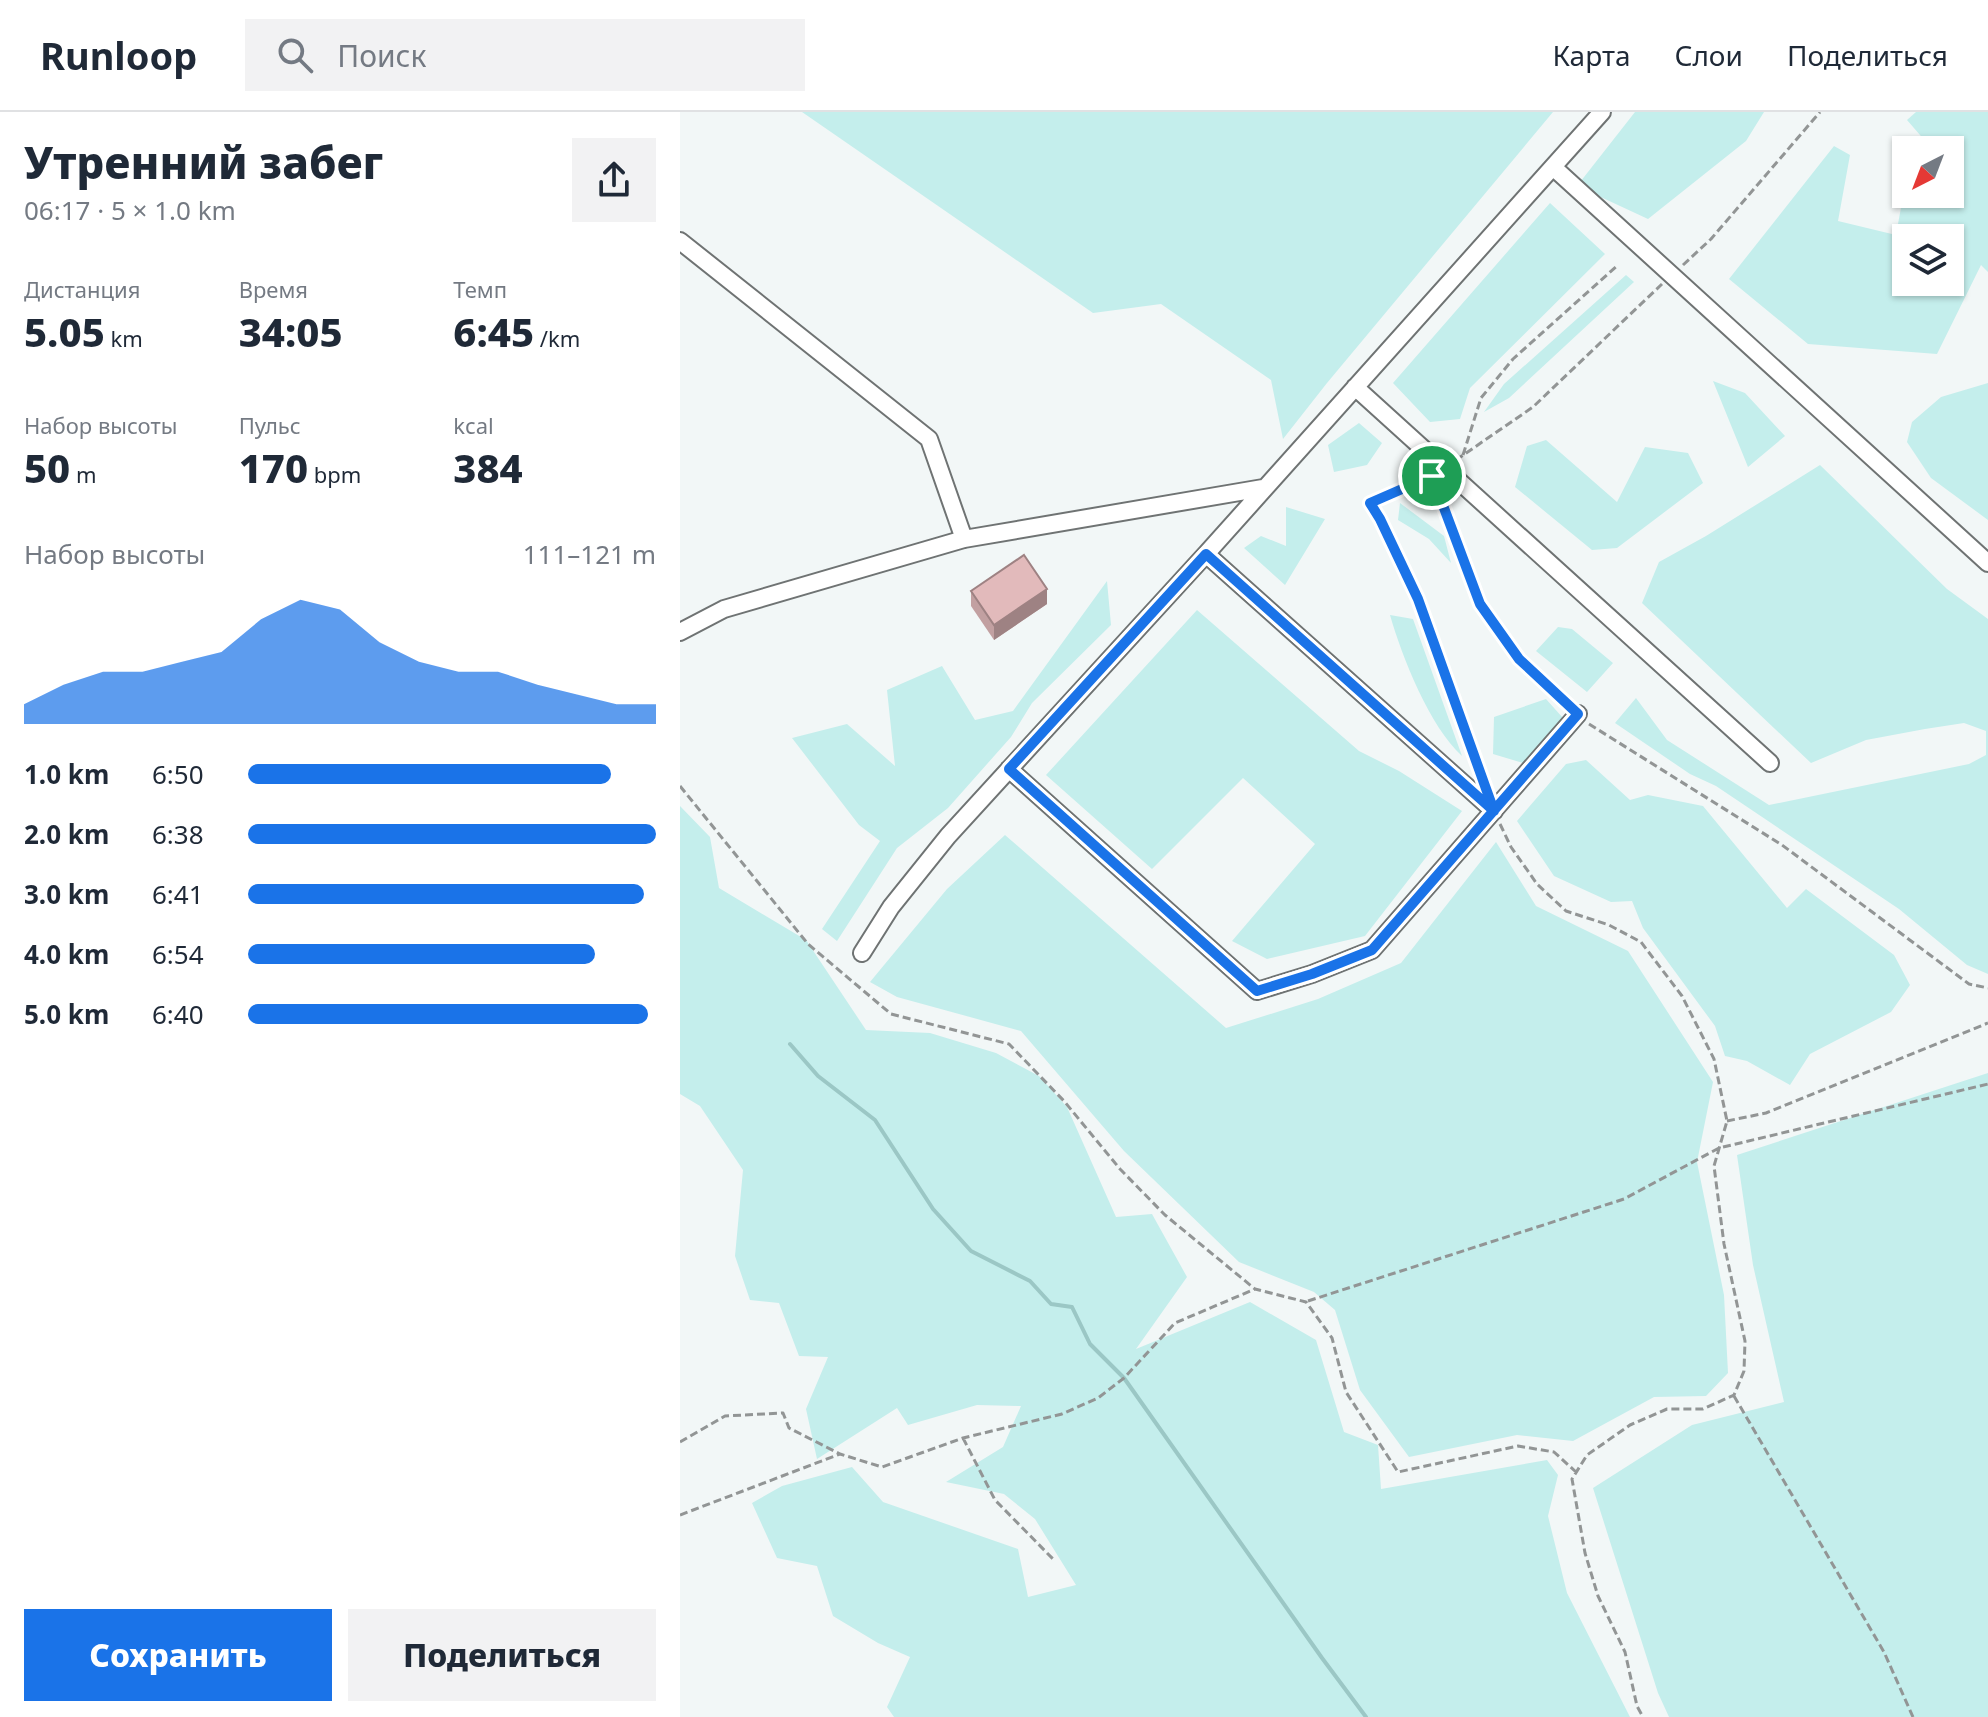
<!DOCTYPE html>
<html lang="ru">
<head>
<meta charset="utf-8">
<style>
	body { margin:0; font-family:"Noto Sans",sans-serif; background:#f2f2f3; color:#1f2937; height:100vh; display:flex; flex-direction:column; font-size:30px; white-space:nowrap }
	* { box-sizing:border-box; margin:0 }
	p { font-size:26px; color:#747a83 }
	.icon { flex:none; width:44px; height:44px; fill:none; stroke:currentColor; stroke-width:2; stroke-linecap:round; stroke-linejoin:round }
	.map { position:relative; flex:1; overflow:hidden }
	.drawer { display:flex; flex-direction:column; background:#fff; width:680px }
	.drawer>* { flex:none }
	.needle { width:52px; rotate:222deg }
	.controls { position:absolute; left:1212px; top:24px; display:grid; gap:16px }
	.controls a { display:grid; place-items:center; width:72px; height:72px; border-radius:0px; background:#fff; box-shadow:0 2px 6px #0004; font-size:40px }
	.pin { position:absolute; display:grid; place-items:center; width:68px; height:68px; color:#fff; margin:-34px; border:4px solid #fff; border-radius:50%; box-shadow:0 2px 8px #0007 }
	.round { display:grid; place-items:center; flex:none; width:84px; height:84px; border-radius:0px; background:#f2f2f3 }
	.summary { display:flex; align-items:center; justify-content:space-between; height:136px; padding:0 24px }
	h1 { font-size:44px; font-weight:800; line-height:60px }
	.metrics { display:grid; grid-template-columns:repeat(3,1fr); gap:12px; height:136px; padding:8px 24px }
	.metrics div { display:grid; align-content:center }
	.metrics b { font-size:40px; font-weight:800 }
	.metrics small { font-size:22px; font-weight:400 }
	.metrics p { font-size:22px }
	.chart { height:224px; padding:16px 24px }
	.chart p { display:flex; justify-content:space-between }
	.chart svg { width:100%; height:144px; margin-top:8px; fill:#1a73e8; opacity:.7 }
	.primary-button { display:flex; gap:16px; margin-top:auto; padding:16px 24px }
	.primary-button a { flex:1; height:92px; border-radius:0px; background:#1a73e8; color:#fff; font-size:32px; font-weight:800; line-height:92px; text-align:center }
	.primary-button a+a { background:#f2f2f3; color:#1f2937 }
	ul { padding:0 24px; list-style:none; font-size:26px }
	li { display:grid; grid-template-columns:128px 96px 1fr; align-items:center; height:60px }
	li i { height:20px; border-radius:10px; background:#1a73e8 }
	header { display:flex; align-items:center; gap:48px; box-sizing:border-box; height:112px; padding:0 40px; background:#fff; border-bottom:2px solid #e0e1e3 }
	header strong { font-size:38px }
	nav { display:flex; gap:44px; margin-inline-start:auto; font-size:28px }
	.search { width:560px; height:72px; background:#f2f2f3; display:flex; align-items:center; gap:20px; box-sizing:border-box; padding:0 28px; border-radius:0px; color:#747a83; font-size:30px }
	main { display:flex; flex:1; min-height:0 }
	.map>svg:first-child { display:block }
	.green { fill:#c4eeec; fill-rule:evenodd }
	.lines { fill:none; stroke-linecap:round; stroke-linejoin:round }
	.stream { stroke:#9bc7c5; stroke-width:4 }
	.minor-casing { stroke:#6f7373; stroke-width:20 }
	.path { stroke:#929595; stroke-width:3; stroke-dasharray:8 4; stroke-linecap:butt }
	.minor { stroke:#fff; stroke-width:16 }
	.wall { fill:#c2a0a1 }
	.shaded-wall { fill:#9e8283 }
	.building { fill:#e2babb; stroke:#9e8283; stroke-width:2 }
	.route-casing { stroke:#fff; stroke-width:16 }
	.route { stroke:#1a73e8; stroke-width:10 }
</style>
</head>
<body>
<header>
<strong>Runloop</strong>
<div class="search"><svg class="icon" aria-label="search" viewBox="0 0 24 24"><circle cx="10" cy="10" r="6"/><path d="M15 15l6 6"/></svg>Поиск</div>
<nav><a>Карта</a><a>Слои</a><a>Поделиться</a></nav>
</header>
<main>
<section class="drawer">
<div class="summary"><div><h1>Утренний забег</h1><p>06:17 · 5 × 1.0 km</p></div><a class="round"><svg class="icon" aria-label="share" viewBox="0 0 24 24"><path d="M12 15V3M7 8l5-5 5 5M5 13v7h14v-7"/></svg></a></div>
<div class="metrics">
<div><p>Дистанция</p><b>5.05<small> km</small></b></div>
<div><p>Время</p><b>34:05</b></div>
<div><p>Темп</p><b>6:45<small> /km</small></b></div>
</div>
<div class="metrics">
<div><p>Набор высоты</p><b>50<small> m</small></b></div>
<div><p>Пульс</p><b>170<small> bpm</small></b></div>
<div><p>kcal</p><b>384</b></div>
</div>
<div class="chart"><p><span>Набор высоты</span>111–121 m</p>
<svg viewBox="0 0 160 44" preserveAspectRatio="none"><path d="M0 44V38L10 32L20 28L30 28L40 25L50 22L60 12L70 6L80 9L90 19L100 25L110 28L120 28L130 32L140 35L150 38L160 38V44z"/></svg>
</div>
<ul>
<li><b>1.0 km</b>6:50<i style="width:89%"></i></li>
<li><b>2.0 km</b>6:38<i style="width:100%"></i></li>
<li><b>3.0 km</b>6:41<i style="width:97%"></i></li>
<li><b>4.0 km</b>6:54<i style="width:85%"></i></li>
<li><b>5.0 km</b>6:40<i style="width:98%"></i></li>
</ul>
<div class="primary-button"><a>Сохранить</a><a>Поделиться</a></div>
</section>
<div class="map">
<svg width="1308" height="1605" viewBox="0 0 1308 1605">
	<rect width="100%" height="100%" fill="#f2f7f7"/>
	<!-- green -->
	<path class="green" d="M 122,0 L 873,0 L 647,271 L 603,327 L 591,268 L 481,192 L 413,201 Z
		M 955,0 L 1084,0 L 1066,29 L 968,107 L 897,74 Z
		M 1236,0 L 1308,0 L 1308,160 L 1301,153 L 1257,242 L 1128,232 L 1049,167 L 1154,34 L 1170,43 L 1158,109 L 1216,123 L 1226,68 L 1226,82 L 1270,82 L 1270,38 L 1253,38 L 1227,8 ZM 1226,126 L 1270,126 L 1270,170 L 1226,170 Z
		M 870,91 L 925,142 L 790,276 L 780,307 L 750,310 L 713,271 Z
		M 946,163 L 954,170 L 829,286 L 804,300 L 824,272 Z
		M 1033,269 L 1065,281 L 1105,324 L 1068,355 Z
		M 1308,271 L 1308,408 L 1251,366 L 1227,330 L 1232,310 L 1261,285 Z
		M 679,311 L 702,331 L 687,353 L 654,360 L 648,333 Z
		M 866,328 L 937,390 L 965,335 L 1008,341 L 1023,371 L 937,436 L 912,438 L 835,375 L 847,334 Z
		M 1140,353 L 1267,477 L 1308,507 L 1308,862 L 1287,853 L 1219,797 L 1036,674 L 1010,662 L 935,611 L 956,586 L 987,628 L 1089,693 L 1289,652 L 1306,643 L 1306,619 L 1284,611 L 1245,617 L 1186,628 L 1131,651 L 962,491 L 979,450 L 1026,424 Z
		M 720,391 L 764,424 L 771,451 L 749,427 L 718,408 Z
		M 606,395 L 645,407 L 605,473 L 564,436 L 581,424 L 606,434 Z
		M 427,469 L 431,513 L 352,591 L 331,625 L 268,696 L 217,736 L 157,829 L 142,817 L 200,729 L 179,713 L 112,626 L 167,612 L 215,654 L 207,578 L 262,554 L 295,608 L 333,599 Z
		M 517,498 L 679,639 L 719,659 L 782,699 L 685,824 L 587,847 L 552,829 L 635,732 L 563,666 L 472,757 L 366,663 Z
		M 710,503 L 733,507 L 782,644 C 750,615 722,545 710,503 Z
		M 878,515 L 892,517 L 933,551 L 907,580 L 856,539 Z
		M 866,587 L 883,606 L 843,651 L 813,642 L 814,605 Z
		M 906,648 L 950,688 L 968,683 L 1023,694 L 1107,796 L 1126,777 L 1214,843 L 1230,873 L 1211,900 L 1130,942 L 1110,973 L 1067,949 L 1045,944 L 1035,914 L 963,816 L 952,789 L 931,790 L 874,764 L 837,709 L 886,652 Z
		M 0,694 L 30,725 L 39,776 L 126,828 L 186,918 L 250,921 L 316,941 L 359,964 L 387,995 L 436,1105 L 472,1102 L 507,1165 L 456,1237 L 570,1190 L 636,1228 L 664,1320 L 698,1333 L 701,1377 L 867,1348 L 878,1363 L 868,1404 L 887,1481 L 950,1605 L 214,1605 L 207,1595 L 230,1545 L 198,1531 L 153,1504 L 137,1454 L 97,1446 L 72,1391 L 102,1374 L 172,1355 L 203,1390 L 338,1437 L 348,1485 L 396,1473 L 355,1407 L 324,1382 L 266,1370 L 323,1335 L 341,1294 L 297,1293 L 228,1313 L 217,1296 L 137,1347 L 126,1297 L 148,1245 L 119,1244 L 99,1191 L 70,1188 L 55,1144 L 63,1058 L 20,994 L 0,982 Z
		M 325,723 L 546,916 L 638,887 L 721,851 L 816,730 L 856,794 L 948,839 L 1033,970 L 1017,1050 L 1044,1183 L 1048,1261 L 1026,1284 L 974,1285 L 893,1329 L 837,1323 L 729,1345 L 680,1278 L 655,1198 L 634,1180 L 559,1150 L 444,1039 L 341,919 L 217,885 L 190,870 L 267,777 Z
		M 1308,961 L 1308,1605 L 989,1605 L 978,1581 L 913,1376 L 1012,1313 L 1104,1290 L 1073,1153 L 1057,1043 Z"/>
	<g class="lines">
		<!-- stream -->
		<path class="stream" d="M 110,932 L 138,964 L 195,1008 L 253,1097 L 291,1139 L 350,1169 L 371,1192 L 392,1195 L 410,1232 L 444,1266 L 642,1546 L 686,1605"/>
		<defs>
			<path id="minor" d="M 873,55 L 1308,451
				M 0,129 L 249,327 L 284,427
				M 675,275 L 1090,651
				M 526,442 L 814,699
				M 0,520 L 44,497 L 284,427 L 583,376
				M 329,657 L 577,879 L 632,862 L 692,838 L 898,602
				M 182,841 L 211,795 L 268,724 L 526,442 L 922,0"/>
		</defs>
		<!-- minor casing -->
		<use href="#minor" class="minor-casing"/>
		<!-- path -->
		<path class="path" d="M 1003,153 L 1031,127 L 1140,0
			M 783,343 L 801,286 L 833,247 L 938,153
			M 776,348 L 853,295 L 982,172
			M 753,364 L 690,391 C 741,468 771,580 803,668
			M 754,367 L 800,492 L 839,547 L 889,593
			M 909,612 L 1102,733 L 1289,872 L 1308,876
			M 0,674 L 128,832 L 211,902 L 329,932 L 384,989 L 440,1057 L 485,1103 L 575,1177 L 626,1190 L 652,1226 L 666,1280 L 718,1360 L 838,1334 L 874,1340 L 896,1360
			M 820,712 L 831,735 L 857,772 L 886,799 L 929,813 L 961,830 L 1002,884 L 1034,947 L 1047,1009 L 1034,1054 L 1044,1132 L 1065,1229 L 1064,1259 L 1054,1283 L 1023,1297 L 987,1297 L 950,1313 L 907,1343 L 892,1367 L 905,1441 L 918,1484 L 945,1540 L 957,1594 L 963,1605
			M 1047,1009 L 1086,1001 L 1308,911
			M 628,1189 L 944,1087 L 1039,1036 L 1308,972
			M 1054,1284 L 1204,1540 L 1233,1605
			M 283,1326 L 315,1388 L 374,1448
			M 0,1330 L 45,1304 L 103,1301 L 109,1316 L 160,1342 L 202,1355 L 283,1326 L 382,1302 L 418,1286 L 444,1266 L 495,1211 L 575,1177
			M 0,1403 L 160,1342"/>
		<!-- minor -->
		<use href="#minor" class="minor"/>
	</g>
	<!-- wall -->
	<path class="wall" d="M 291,479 L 367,492 L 314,528 L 291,494 Z"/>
	<!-- shaded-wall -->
	<path class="shaded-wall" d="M 367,477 L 367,492 L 314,528 L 314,513 Z"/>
	<!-- building -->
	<path class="building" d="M 344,443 L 367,477 L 314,513 L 291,479 Z"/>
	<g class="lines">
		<defs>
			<path id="route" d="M 752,364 L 690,391 L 700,407 L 738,487 L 814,699 L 526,442 L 329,657 L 577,879 L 632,862 L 692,838 L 898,602 L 839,547 L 800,492 L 752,364"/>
		</defs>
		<!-- route casing -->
		<use href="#route" class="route-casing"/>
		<!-- route -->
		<use href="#route" class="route"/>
	</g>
</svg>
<div class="controls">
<a><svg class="needle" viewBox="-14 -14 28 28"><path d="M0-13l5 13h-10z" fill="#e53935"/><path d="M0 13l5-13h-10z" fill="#747a83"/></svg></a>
<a><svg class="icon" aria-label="layers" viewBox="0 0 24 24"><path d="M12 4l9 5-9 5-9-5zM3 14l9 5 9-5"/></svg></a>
</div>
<div class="pin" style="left:752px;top:364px;background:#1e9e55"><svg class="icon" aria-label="arrive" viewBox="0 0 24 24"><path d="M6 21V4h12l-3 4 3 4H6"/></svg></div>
</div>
</main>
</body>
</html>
